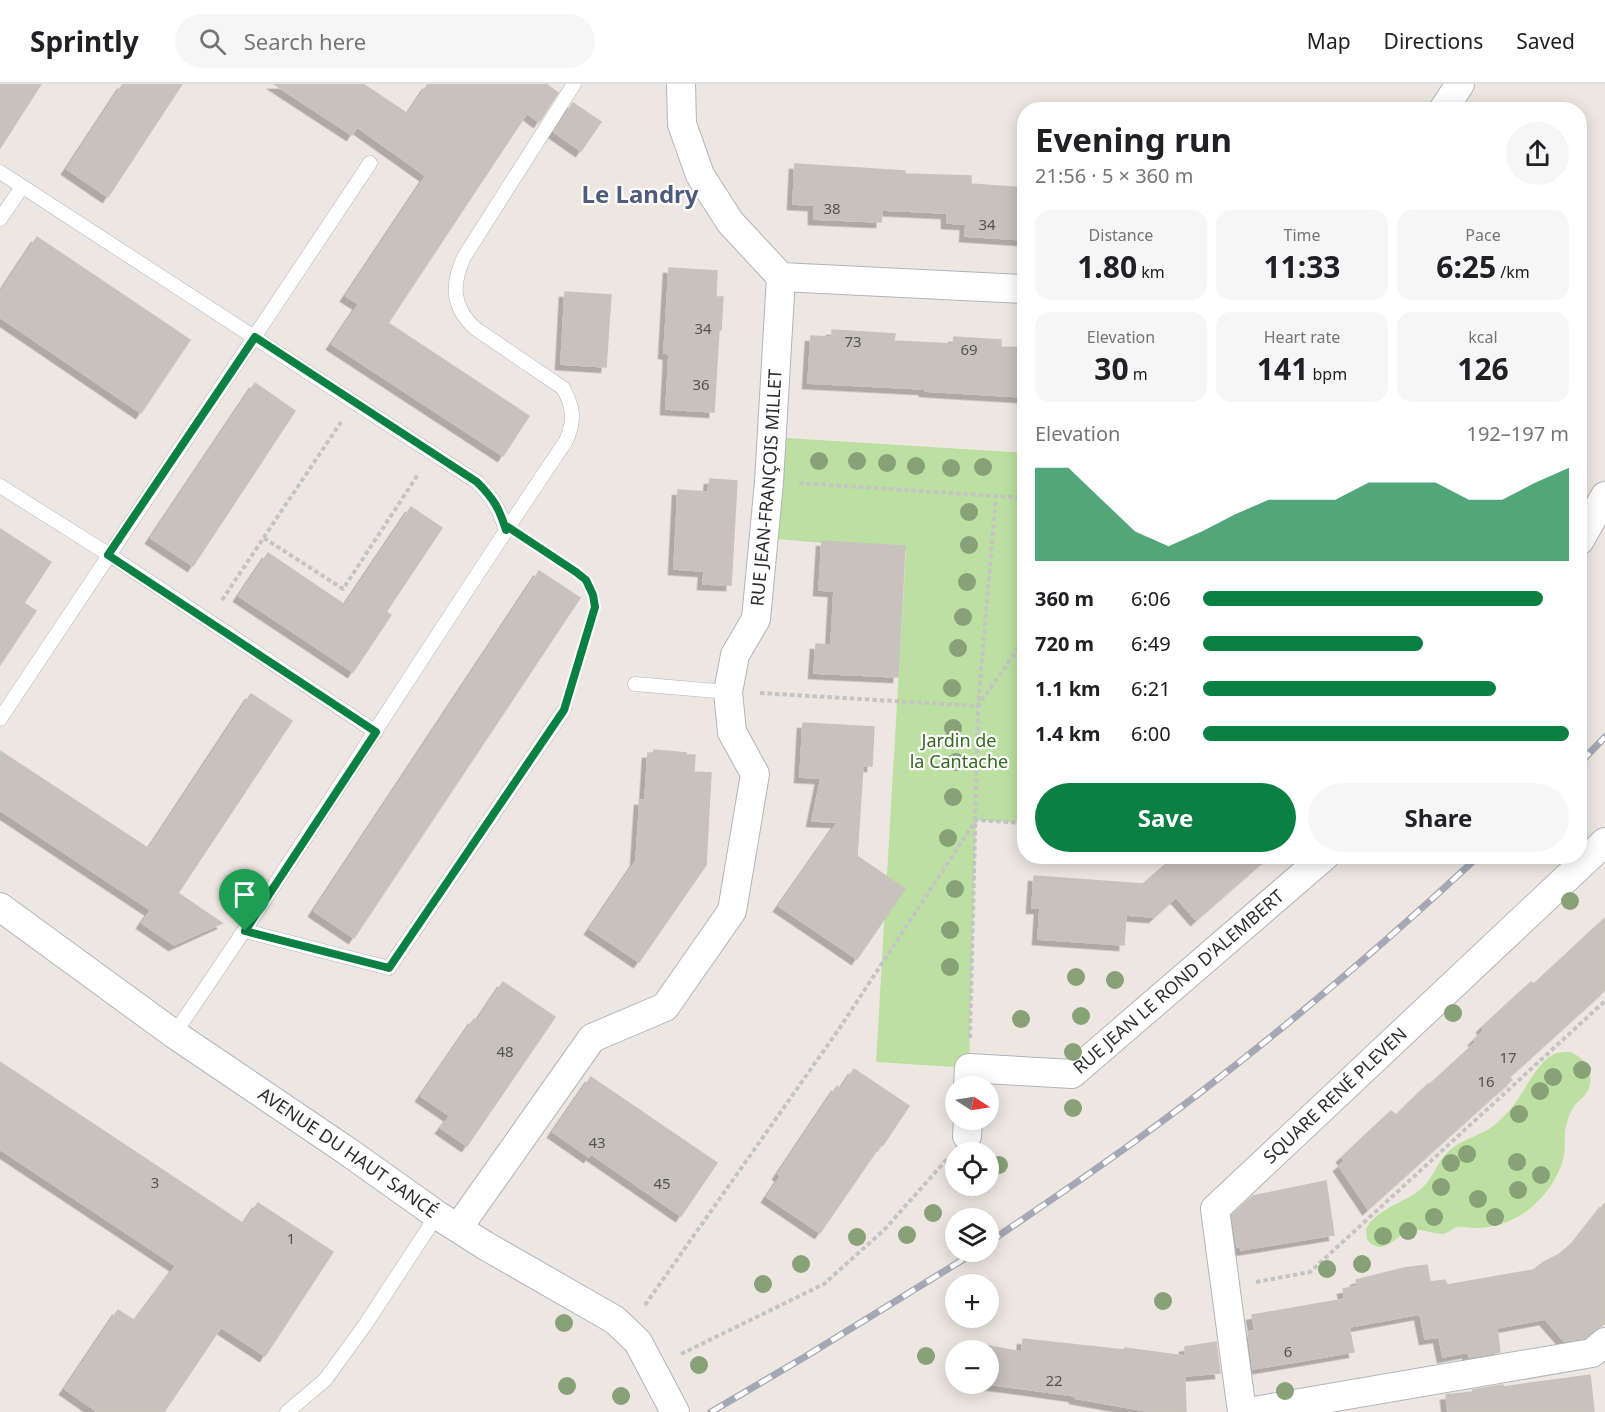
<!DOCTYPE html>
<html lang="en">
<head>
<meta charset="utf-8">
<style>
	body { margin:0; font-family:"Noto Sans",sans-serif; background:#f6f6f6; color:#202124; height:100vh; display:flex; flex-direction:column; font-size:22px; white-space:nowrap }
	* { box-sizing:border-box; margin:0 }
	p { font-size:20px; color:#757577 }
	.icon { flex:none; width:33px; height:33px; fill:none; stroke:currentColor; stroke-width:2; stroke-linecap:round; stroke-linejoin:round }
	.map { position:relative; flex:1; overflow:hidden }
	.panel { position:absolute; left:1017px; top:18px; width:570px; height:762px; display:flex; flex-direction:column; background:#fff; border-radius:24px; box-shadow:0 3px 15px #0003 }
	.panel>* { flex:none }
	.needle { width:39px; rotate:102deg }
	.buttons { position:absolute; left:945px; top:992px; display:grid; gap:12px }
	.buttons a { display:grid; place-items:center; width:54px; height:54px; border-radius:50%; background:#fff; box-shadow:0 3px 15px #0003; font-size:30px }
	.pin { position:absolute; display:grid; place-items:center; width:51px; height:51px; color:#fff; margin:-62px -26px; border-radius:50% 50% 50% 0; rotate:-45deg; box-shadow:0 0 6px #0007 }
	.pin .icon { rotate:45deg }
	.round { display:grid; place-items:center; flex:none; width:63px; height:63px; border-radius:32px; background:#f6f6f6 }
	.head { display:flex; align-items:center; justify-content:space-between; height:102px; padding:0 18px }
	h1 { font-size:33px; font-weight:700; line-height:45px }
	.figures { display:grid; grid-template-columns:repeat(3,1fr); gap:9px; height:102px; padding:6px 18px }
	.figures div { display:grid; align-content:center; border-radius:15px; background:#f6f6f6; text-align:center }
	.figures b { font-size:30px; font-weight:700 }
	.figures small { font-size:16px; font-weight:400 }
	.figures p { font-size:16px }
	.chart { height:168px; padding:12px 18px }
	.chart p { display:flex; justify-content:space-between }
	.chart svg { width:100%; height:108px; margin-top:6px; fill:#0b8043; opacity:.7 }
	.primary-button { display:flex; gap:12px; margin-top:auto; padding:12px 18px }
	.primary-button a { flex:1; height:69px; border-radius:36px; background:#0b8043; color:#fff; font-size:24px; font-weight:700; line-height:69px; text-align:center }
	.primary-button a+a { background:#f6f6f6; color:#202124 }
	ul { padding:0 18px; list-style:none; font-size:20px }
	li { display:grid; grid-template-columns:96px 72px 1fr; align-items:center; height:45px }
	li i { height:15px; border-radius:8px; background:#0b8043 }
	header { display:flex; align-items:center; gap:36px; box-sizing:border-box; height:84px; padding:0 30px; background:#fff; border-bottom:2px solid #e0e0e0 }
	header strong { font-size:28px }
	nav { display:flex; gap:33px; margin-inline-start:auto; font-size:21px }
	.search { width:420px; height:54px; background:#f6f6f6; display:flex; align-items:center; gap:15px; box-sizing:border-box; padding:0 21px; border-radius:33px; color:#757577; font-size:22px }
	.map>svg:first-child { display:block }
	.green { fill:#bce0a2 }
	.building { fill:#c7c2bc; stroke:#c9c3bb; stroke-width:1.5; filter:url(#shadow) }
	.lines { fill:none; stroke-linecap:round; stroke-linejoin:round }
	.lane-casing { stroke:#b1b4bd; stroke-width:15 }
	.street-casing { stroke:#b1b4bd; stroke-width:30 }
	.path { stroke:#c4c4c4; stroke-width:4; stroke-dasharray:4.5 3; stroke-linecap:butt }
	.lane { stroke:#fff; stroke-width:14 }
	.street { stroke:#fff; stroke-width:28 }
	.rail-casing { stroke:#a4a8b6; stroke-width:7 }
	.rail { stroke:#fff; stroke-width:4.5; stroke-dasharray:14; stroke-linecap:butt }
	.tree { fill:#88a177 }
	.route-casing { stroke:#fff; stroke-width:12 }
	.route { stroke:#0b8043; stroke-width:8 }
	.labels { text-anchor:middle; stroke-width:4.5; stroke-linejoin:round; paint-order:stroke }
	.number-label { font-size:15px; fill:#545352 }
	.street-label { font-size:18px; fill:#2e2e2e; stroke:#fff }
	.park-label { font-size:18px; fill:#356820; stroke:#fff }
	.district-label { font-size:24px; font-weight:bold; fill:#505c7c; stroke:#fff }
</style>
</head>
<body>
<header>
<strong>Sprintly</strong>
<div class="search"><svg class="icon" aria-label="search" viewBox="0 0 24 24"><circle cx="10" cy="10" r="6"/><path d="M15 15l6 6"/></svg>Search here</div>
<nav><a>Map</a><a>Directions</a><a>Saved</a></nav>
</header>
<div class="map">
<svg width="1605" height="1328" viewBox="0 0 1605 1328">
	<defs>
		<filter id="shadow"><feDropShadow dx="-5.5" dy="5.5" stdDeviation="0" flood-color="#0004"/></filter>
	</defs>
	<rect width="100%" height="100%" fill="#eee7e1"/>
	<!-- green -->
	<path class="green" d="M 771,353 L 1024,369 L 1024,739 L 976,736 L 969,984 L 876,978 L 906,466 L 764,454 Z
		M 1570,968 C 1586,974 1594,988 1589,1004 C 1586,1012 1579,1016 1574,1022 C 1571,1027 1568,1033 1567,1039 C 1563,1049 1566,1060 1564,1071 C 1560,1093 1543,1116 1524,1129 C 1510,1138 1493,1144 1476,1144 C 1471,1144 1464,1142 1458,1143 C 1452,1144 1448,1150 1442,1150 C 1432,1150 1424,1145 1414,1146 C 1395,1149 1385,1175 1367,1156 L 1366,1145 C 1376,1125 1404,1119 1421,1105 C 1434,1094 1437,1076 1451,1065 C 1465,1054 1484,1051 1498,1038 C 1504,1032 1511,1025 1516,1018 C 1527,1003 1539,975 1557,969 C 1561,968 1566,968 1570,968 Z"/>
	<!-- building -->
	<path class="building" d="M 0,0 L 41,0 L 0,64 Z
		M 123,0 L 182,0 L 108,113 L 67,85 Z
		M 274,0 L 363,0 L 408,30 L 428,0 L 546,0 L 558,9 L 539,38 L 527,29 L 388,239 L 529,332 L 503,372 L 332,260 L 359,220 L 346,212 L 426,92 L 357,43 L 352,51 Z
		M 573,19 L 601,38 L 581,67 L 554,48 Z
		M 795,80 L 905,87 L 905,90 L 971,92 L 971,100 L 1024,104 L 1024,156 L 965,152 L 966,140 L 947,139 L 947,129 L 882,126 L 881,138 L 814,135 L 814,121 L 793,120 Z
		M 37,153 L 190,256 L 141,329 L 0,233 L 0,209 Z
		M 669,184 L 717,187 L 716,213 L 723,213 L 721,246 L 719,246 L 714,328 L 666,325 L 669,270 L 664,269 Z
		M 565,208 L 611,211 L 606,283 L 561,280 Z
		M 832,246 L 895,250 L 894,257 L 953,260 L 954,253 L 1001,256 L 1001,263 L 1024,264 L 1023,313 L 925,307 L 925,305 L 808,299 L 811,252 L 832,253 Z
		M 255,299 L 295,327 L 193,482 L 151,454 Z
		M 710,395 L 737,397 L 731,501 L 703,500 L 704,487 L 674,485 L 678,406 L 708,408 Z
		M 411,423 L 442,444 L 386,528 L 391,531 L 353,588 L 239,512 L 268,469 L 345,521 Z
		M 0,445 L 51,478 L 24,519 L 36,527 L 0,581 Z
		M 822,457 L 905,462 L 898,593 L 814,589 L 816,560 L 831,561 L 834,507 L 819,506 Z
		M 539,487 L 580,514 L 354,854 L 314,827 Z
		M 251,610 L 292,637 L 178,809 L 222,839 L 174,861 L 142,839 L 151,826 L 0,726 L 0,667 L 149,765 Z
		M 803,639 L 874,643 L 872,682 L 863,682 L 857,772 L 905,805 L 857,875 L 779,822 L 838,738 L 812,737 L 821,694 L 800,693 Z
		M 654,666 L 686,669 L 686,671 L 695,671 L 694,688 L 711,689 L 706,781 L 639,878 L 590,845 L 636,777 L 640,716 L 645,716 L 648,669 L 653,669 Z
		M 1175,772 L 1269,772 L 1196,836 L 1176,813 L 1154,833 L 1126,831 L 1124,861 L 1038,855 L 1040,824 L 1032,824 L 1034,792 L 1143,800 Z
		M 1605,834 L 1605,906 L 1509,993 L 1512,996 L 1498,1008 L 1368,1125 L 1339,1082 L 1345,1077 L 1342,1073 L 1391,1027 L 1396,1031 L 1428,1000 L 1429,1001 L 1476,958 L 1474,956 L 1484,946 L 1482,943 L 1531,898 L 1534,900 Z
		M 503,898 L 555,933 L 467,1062 L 441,1044 L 450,1032 L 421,1012 L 474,935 L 477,937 Z
		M 0,978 L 244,1140 L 258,1119 L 333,1168 L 265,1272 L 221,1243 L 164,1328 L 98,1328 L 65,1305 L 118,1226 L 135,1237 L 176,1182 L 0,1065 Z
		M 854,985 L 909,1022 L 883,1061 L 881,1060 L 820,1149 L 767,1113 L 781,1092 L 778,1090 L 837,1002 L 841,1005 Z
		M 591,993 L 717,1079 L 681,1132 L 591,1070 L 589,1073 L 553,1048 Z
		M 1326,1097 L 1334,1151 L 1241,1166 L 1240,1162 L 1237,1163 L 1232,1131 L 1253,1112 Z
		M 1605,1119 L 1605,1239 L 1585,1254 L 1564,1257 L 1545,1235 L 1497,1244 L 1500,1268 L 1469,1273 L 1468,1268 L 1443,1273 L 1439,1253 L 1425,1255 L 1420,1230 L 1349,1243 L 1354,1268 L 1253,1285 L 1248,1248 L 1255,1247 L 1252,1231 L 1345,1215 L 1343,1205 L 1358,1202 L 1356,1196 L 1404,1184 L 1427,1181 L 1430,1198 L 1445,1196 L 1447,1201 L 1533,1186 L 1544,1178 L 1558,1171 L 1576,1156 Z
		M 1023,1255 L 1124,1266 L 1125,1264 L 1184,1272 L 1186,1328 L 1147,1327 L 1075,1314 L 1075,1312 L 988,1300 L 988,1262 L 1022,1268 Z
		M 1216,1258 L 1220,1289 L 1185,1292 L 1185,1263 Z
		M 1590,1291 L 1594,1328 L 1448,1328 L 1446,1311 L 1473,1308 L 1473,1306 L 1503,1301 L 1503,1303 Z"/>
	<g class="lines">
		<defs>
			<path id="lane" d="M 0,88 L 477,398 C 493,414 499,425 506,446
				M 0,135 L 22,103
				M 0,402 L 108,470 L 376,648
				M 635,600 L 728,608
				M 0,635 L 370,79
				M 245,847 L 389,884 L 564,626
				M 174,950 C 309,755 433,553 566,357 C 575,336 574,324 563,304 L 476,245 C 452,224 451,201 464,173 L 574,0
				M 287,1328 L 325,1296 L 365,1241 L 437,1131"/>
			<g id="street">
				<path d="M 1443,26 L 1460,0"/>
				<path d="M 781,193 L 1024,205"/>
				<path d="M 1580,456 L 1605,412"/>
				<path id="s1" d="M 0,823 L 174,950 L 347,1067 L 437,1131 L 486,1162 L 615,1236 L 638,1258 L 675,1328"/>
				<path id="s2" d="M 968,1002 L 969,984 L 1072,990 L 1325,772"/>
				<path d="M 967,1052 L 968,1035"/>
				<path id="s3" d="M 458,1144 L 592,954 L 665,923 L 732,827 L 755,690 L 732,648 L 728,608 L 735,571 L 756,535 L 769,398 L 781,193 L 730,138 L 700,91 L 682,40 L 681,0"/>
				<path id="s4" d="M 1242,1328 L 1215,1125 L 1605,758"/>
				<path d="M 1248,1328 L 1592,1269 L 1605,1258"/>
			</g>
		</defs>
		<!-- lane casing -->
		<use href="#lane" class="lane-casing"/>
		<!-- street casing -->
		<use href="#street" class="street-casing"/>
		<!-- path -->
		<path class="path" d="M 799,399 L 996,412
			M 264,454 L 343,505 L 419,389
			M 528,457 C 544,467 574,483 585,495 C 592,502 594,513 595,523 L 571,602
			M 222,516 L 341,338
			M 760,609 L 978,622 L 1024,556
			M 0,669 L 4,672 L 0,678
			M 970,954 L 978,622 L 996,412 L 1024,414
			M 1256,1198 L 1310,1188 L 1605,917
			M 645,1221 L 839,945 L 976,736 L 1024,739
			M 681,1270 L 824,1200 L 885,1145 L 947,1075"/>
		<!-- lane -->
		<use href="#lane" class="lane"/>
		<!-- street -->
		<use href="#street" class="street"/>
		<defs>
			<path id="rail" d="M 1580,679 L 1605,653
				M 988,1159 C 1036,1126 1084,1094 1131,1060 C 1253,972 1369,874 1479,772
				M 711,1328 L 803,1274 L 977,1167"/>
		</defs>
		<!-- rail casing -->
		<use href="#rail" class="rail-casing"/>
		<!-- rail -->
		<use href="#rail" class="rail"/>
	</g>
	<!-- trees -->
	<g class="tree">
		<circle cx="819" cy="377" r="9"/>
		<circle cx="857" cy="377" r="9"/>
		<circle cx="887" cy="379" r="9"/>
		<circle cx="916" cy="382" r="9"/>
		<circle cx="983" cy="383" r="9"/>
		<circle cx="951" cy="384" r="9"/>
		<circle cx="969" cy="428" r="9"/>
		<circle cx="969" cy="461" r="9"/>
		<circle cx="967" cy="498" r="9"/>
		<circle cx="963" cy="533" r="9"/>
		<circle cx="958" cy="564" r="9"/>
		<circle cx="952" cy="604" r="9"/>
		<circle cx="953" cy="644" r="9"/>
		<circle cx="956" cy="678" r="9"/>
		<circle cx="953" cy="713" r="9"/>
		<circle cx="948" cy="754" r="9"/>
		<circle cx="955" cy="805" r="9"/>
		<circle cx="1570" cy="817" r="9"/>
		<circle cx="950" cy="846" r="9"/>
		<circle cx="950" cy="883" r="9"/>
		<circle cx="1076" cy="893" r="9"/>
		<circle cx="1115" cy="896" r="9"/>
		<circle cx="1453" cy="929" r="9"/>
		<circle cx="1081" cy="932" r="9"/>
		<circle cx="1021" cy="935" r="9"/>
		<circle cx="1073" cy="968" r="9"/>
		<circle cx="1582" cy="986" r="9"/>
		<circle cx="1553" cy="993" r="9"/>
		<circle cx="1540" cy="1007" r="9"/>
		<circle cx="1073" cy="1024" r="9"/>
		<circle cx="1519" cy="1030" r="9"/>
		<circle cx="1467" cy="1070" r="9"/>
		<circle cx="1517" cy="1078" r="9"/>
		<circle cx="1451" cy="1079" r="9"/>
		<circle cx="999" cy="1081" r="9"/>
		<circle cx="1541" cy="1091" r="9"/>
		<circle cx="1441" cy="1103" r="9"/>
		<circle cx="1518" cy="1106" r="9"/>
		<circle cx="1478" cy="1115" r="9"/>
		<circle cx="933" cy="1129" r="9"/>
		<circle cx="1434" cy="1133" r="9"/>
		<circle cx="1495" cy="1133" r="9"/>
		<circle cx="1408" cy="1147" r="9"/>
		<circle cx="907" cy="1151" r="9"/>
		<circle cx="1383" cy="1152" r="9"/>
		<circle cx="857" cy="1153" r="9"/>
		<circle cx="801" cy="1180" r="9"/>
		<circle cx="1362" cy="1180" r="9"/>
		<circle cx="1327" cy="1185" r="9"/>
		<circle cx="763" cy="1200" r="9"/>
		<circle cx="1163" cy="1217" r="9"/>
		<circle cx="564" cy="1239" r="9"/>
		<circle cx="926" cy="1272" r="9"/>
		<circle cx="699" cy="1281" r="9"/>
		<circle cx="567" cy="1302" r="9"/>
		<circle cx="1285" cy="1307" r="9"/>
		<circle cx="621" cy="1312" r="9"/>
	</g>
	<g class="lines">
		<defs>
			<path id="route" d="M 255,253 L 477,398 C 494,415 499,424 506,446 L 508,443 L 576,488 L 586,496 L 593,511 L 595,523 L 564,626 L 389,884 L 245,847 L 376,648 L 108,471 Z"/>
		</defs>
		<!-- route casing -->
		<use href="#route" class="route-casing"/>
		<!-- route -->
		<use href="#route" class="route"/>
	</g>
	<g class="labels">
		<!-- number labels -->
		<g class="number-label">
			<text x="832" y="130">38</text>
			<text x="987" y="146">34</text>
			<text x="703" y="250">34</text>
			<text x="853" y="263">73</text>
			<text x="969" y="271">69</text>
			<text x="701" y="306">36</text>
			<text x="505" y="973">48</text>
			<text x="1508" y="979">17</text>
			<text x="1486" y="1003">16</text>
			<text x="597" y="1064">43</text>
			<text x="155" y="1104">3</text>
			<text x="662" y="1105">45</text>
			<text x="291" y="1160">1</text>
			<text x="1288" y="1273">6</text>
			<text x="1054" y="1302">22</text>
		</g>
		<!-- street labels -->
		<g class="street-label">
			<text dy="6" stroke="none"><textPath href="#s3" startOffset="867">RUE JEAN-FRANÇOIS MILLET</textPath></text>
			<text dy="6" stroke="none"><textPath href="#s2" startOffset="262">RUE JEAN LE ROND D'ALEMBERT</textPath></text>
			<text dy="6" stroke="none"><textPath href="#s4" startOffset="370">SQUARE RENÉ PLEVEN</textPath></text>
			<text dy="6" stroke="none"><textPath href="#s1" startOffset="426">AVENUE DU HAUT SANCÉ</textPath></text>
		</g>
		<!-- park labels -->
		<g class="park-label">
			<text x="959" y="663">Jardin de<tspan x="959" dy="21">la Cantache</tspan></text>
		</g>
		<!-- district labels -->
		<g class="district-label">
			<text x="640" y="119">Le Landry</text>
		</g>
	</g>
</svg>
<div class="buttons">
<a><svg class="needle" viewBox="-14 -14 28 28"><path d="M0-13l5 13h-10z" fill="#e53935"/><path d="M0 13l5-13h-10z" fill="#757577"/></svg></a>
<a><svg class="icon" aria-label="locate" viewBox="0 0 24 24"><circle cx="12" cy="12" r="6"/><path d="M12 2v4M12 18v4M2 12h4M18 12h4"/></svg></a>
<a><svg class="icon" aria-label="layers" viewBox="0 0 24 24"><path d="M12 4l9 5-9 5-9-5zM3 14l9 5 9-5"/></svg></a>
<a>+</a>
<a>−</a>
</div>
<div class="pin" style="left:245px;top:847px;background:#1e9e55"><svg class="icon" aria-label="arrive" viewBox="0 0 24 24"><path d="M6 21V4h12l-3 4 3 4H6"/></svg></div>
<section class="panel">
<div class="head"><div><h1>Evening run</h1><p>21:56 · 5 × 360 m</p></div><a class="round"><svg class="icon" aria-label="share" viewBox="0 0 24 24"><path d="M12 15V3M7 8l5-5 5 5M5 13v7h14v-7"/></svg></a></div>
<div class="figures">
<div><p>Distance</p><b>1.80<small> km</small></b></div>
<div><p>Time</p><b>11:33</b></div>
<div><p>Pace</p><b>6:25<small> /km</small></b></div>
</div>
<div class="figures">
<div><p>Elevation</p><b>30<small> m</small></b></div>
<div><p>Heart rate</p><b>141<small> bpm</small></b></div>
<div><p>kcal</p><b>126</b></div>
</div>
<div class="chart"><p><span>Elevation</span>192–197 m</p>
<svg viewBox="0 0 160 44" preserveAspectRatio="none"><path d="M0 44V6L10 6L20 19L30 32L40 38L50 32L60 25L70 19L80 19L90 19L100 12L110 12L120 12L130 19L140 19L150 12L160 6V44z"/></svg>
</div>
<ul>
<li><b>360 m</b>6:06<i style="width:93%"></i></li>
<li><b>720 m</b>6:49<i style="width:60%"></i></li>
<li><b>1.1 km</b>6:21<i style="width:80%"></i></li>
<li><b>1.4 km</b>6:00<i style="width:100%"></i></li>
</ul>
<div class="primary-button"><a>Save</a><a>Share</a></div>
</section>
</div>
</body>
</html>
